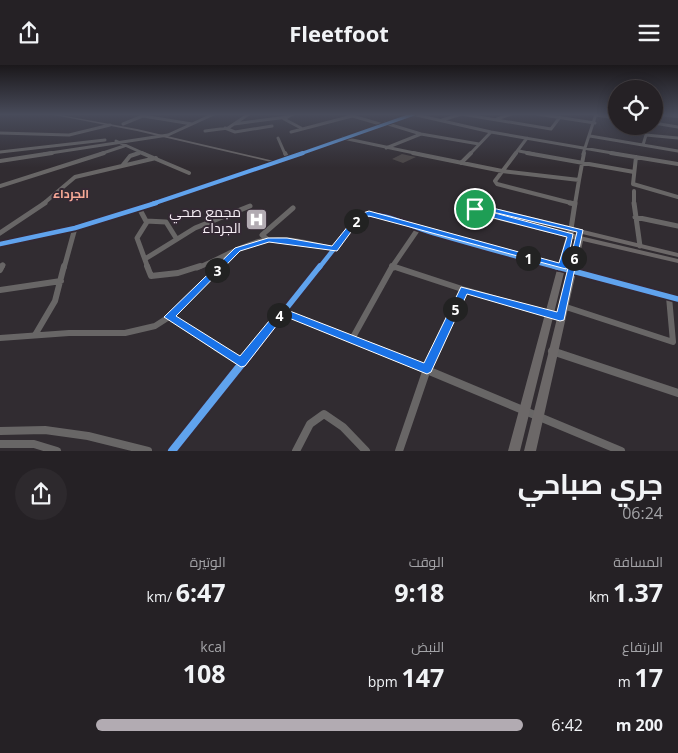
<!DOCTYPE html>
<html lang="ar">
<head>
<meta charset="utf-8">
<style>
	body { margin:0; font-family:"Open Sans",Cairo,sans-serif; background:#2d292d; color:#f1f3f6; direction:rtl; height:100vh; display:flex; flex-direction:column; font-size:19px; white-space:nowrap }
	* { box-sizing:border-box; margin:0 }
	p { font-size:16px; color:#a3a3a7 }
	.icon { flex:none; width:28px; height:28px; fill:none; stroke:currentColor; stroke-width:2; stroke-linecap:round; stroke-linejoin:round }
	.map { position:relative; height:386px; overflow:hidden; direction:ltr }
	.side { display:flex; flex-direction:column; background:#252125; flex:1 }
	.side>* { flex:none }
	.tools { position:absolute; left:608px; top:15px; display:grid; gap:10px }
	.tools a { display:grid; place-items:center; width:55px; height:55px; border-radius:50%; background:#252125; box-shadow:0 2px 12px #0003,0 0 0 1px #423e42; font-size:25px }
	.pin { position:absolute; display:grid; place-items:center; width:42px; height:42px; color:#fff; margin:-21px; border:2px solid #fff; border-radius:50%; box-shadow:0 1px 5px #0007 }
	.km { position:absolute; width:25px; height:25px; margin:-12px; border-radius:50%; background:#222; color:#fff; font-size:14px; line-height:25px; text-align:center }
	.round { display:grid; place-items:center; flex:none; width:52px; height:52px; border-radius:26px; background:#2d292d }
	.head { display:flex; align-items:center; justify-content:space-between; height:85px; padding:0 15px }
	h1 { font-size:28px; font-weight:700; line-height:38px }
	.metrics { display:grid; grid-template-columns:repeat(3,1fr); gap:8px; height:85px; padding:5px 15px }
	.metrics div { display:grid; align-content:center }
	.metrics b { font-size:25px; font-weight:700 }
	.metrics small { font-size:14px; font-weight:400 }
	.metrics p { font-size:14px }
	ul { padding:0 15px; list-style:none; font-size:16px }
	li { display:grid; grid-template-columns:80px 60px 1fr; align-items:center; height:38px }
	li i { height:12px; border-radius:6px; background:#b2abb2 }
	header { display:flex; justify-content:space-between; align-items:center; height:65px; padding:0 15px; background:#252125; font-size:22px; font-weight:700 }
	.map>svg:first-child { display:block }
	.building { fill:#4c4747 }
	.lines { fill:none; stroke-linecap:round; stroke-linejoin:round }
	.street-far4 { stroke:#686666; stroke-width:3 }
	.street-far3 { stroke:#686666; stroke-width:4 }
	.street-far2 { stroke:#686666; stroke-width:5 }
	.street-far1 { stroke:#686666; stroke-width:6 }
	.street { stroke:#686666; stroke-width:8 }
	.secondary { fill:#6c6868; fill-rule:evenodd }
	.highway { fill:#676364; fill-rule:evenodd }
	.cycleway-far4-casing { stroke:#342934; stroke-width:5 }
	.cycleway-far3-casing { stroke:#342934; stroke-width:6 }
	.cycleway-far2-casing { stroke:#342934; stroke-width:8 }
	.cycleway-far1-casing { stroke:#342934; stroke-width:9 }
	.cycleway-casing { stroke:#342934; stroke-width:11 }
	.cycleway-far4 { stroke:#60a3ed; stroke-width:3 }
	.cycleway-far3 { stroke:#60a3ed; stroke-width:4 }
	.cycleway-far2 { stroke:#60a3ed; stroke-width:4.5 }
	.cycleway-far1 { stroke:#60a3ed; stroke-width:5.5 }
	.cycleway { stroke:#60a3ed; stroke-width:8 }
	.route { fill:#1a73e8; stroke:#fff; fill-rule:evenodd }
	.labels { text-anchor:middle; stroke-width:4; stroke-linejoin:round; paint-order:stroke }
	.far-neighbourhood-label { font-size:12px; font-weight:bold; fill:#faa998; stroke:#342934 }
	.poi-label { font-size:14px; fill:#f8f0f7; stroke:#342934; text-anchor:end }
</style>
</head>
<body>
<header><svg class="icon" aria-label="menu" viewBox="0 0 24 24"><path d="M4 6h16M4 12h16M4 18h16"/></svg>Fleetfoot<svg class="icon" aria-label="share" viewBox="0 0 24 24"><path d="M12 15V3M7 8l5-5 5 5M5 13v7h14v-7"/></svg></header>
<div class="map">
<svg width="678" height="386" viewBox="0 0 678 386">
	<rect width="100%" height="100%" fill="#312c31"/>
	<!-- building -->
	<path class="building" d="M 402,89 L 411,91 L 416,92 L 403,98 L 392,94 Z"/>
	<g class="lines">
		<!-- street-far4 -->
		<path class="street-far4" d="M 293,49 L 284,54 L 301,63
			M 412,49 L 491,67 L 618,89
			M 461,49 L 551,64 L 560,52
			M 537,49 L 595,58
			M 349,50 L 380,59
			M 596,50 L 616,53
			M 143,51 L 192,59
			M 497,54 L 511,49
			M 442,55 L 462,49
			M 385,58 L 421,69 L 479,79
			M 654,58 L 678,62
			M 123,59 L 145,50
			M 234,59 L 287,52
			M 225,63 L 235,67 L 272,61
			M 205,66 L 228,63 L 249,49
			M 291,67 L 352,51
			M 0,68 L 69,70 L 110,60
			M 590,71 L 678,86
			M 278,73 L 285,89
			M 343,73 L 419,89
			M 116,76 L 145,89
			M 643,80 L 646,70 L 678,73
			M 386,83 L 421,69
			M 519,86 L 534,89
			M 0,87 L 105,75
			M 44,89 L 168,70 L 214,49
			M 100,89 L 124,81
			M 136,89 L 140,87
			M 470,89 L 491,67
			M 515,89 L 527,73
			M 583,89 L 596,49"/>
		<!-- street-far3 -->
		<path class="street-far3" d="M 142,88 L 189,108
			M 285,88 L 287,92
			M 413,88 L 502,106 L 579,115 L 584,88
			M 516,88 L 495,116 L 497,119 L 575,139
			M 527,88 L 634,107
			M 611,88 L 678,99
			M 636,92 L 633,119 L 678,132
			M 0,96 L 52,88
			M 461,98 L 471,88
			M 122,101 L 130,91 L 139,88
			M 0,121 L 104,88
			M 634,126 L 634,139
			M 43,139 L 75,112 L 156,93
			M 575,139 L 579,115"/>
		<!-- street-far2 -->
		<path class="street-far2" d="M 570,138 L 575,139
			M 575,138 L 571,164 L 480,142 L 475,144 L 480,148 L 580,173
			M 634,138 L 640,181
			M 139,143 L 146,156 L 166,157 L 176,173
			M 635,152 L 678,161
			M 147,157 L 137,173 L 148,203
			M 0,168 L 45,138
			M 268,175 L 262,170 L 293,143
			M 145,194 L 195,163 L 250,141
			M 1,203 L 3,200
			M 64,203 L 75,163
			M 197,203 C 218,195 239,181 261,176 C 286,171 310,179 334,184
			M 219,203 L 237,185
			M 319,203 L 360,151 C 384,145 410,162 433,168 C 475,180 517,192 559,203
			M 394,203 L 392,202 L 418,164"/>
		<!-- street-far1 -->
		<path class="street-far1" d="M 147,201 L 151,211 L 178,208 L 200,201
			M 392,201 L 465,225 L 437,284
			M 554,201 L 678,234
			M 0,205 L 2,201
			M 0,225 L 61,216
			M 465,225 L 560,252
			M 563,241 L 673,277 L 669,232
			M 282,247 L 375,284
			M 169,252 L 218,284
			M 35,270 L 55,236 L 64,201
			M 0,273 L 69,268 L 125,268 L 155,261 L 169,252 L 220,201
			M 352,274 L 392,202
			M 254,284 L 320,201"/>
		<!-- street -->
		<path class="street" d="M 216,282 L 241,298
			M 372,282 L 621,386
			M 552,286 L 678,328
			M 0,366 L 45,365 L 88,371 L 148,386
			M 0,379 L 34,379 L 57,386
			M 172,386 L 255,282
			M 296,386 L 310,359 L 324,349 L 343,362 L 366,386
			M 399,386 L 427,304 L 437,282"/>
		<!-- secondary -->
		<path class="secondary" d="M 49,49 L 55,49 L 137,64 L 274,96 L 412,49 L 416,49 L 186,130 L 77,164 L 0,181 L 0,177 L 74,161 L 182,128 L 271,97 L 137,66 Z
			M 571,162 L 678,188 L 678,192 L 574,167 L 520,386 L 508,386 L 568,164 Z
			M 580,171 L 678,194 L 678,198 L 583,176 L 536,386 L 524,386 L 577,173 Z"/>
		<!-- highway -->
		<path class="highway" d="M 656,49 L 678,49 L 678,53 L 659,51 Z"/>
		<defs>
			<path id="cycleway-far4" d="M 300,89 L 414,49"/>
			<path id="cycleway-far3" d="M 152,139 L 303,88"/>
			<path id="cycleway-far2" d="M 0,179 L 75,163 L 156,138
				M 319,203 L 360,151 C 384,145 410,162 433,168 C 475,180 517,192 559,203"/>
			<path id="cycleway-far1" d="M 554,201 L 678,234
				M 254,284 L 320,201"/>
			<path id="cycleway" d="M 172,386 L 255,282"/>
		</defs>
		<!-- cycleway-far4 casing -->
		<use href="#cycleway-far4" class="cycleway-far4-casing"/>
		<!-- cycleway-far3 casing -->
		<use href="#cycleway-far3" class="cycleway-far3-casing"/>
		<!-- cycleway-far2 casing -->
		<use href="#cycleway-far2" class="cycleway-far2-casing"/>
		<!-- cycleway-far1 casing -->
		<use href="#cycleway-far1" class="cycleway-far1-casing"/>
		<!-- cycleway casing -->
		<use href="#cycleway" class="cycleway-casing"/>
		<!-- cycleway-far4 -->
		<use href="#cycleway-far4" class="cycleway-far4"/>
		<!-- cycleway-far3 -->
		<use href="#cycleway-far3" class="cycleway-far3"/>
		<!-- cycleway-far2 -->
		<use href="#cycleway-far2" class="cycleway-far2"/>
		<!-- cycleway-far1 -->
		<use href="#cycleway-far1" class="cycleway-far1"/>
		<!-- cycleway -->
		<use href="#cycleway" class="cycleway"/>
	</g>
	<!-- sky -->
	<linearGradient id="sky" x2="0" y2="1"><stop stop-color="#1b181b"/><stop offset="0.48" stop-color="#484b5a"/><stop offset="1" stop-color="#484b5a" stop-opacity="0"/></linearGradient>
	<rect width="678" height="103" fill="url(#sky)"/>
	<!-- route -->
	<path class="route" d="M 480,140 L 583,165 L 564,255 L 560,256 L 467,229 L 431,307 L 427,309 L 284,251 L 245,301 L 241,302 L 164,252 L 235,183 L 268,173 L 287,173 L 332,181 L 357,150 L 369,146 L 559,198 L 567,172 L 478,149 L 472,144 ZM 480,144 L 577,167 L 557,247 L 461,222 L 424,298 L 282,243 L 279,244 L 240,291 L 176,251 L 240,186 L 269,177 L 337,186 L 362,152 L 369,151 L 566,204 L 573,169 Z"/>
	<!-- icons -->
	<defs>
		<symbol id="hospital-square" viewBox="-11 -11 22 22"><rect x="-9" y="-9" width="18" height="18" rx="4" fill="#b2abb2" stroke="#342934"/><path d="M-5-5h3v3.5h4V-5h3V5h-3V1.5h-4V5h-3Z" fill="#fff"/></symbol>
	</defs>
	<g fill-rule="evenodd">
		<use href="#hospital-square" x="244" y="142" width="25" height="25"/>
	</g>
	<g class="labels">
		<!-- far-neighbourhood labels -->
		<g class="far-neighbourhood-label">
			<text x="71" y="133">الجرداء</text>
		</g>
		<!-- poi labels -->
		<g class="poi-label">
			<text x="241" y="152">مجمع صحي<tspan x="241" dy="16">الجرداء</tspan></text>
		</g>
	</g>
</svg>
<div class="tools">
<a><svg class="icon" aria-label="locate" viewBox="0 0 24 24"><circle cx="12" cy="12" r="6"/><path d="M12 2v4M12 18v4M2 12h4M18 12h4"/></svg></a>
</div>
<div class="pin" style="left:475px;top:144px;background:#1e9e55"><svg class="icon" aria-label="arrive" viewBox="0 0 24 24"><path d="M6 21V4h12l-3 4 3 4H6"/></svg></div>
<b class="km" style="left:528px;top:193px">1</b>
<b class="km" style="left:356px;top:156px">2</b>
<b class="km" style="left:217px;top:205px">3</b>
<b class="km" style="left:279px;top:250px">4</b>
<b class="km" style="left:455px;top:244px">5</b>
<b class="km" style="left:574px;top:193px">6</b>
</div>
<section class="side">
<div class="head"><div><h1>جري صباحي</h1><p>06:24</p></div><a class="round"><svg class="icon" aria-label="share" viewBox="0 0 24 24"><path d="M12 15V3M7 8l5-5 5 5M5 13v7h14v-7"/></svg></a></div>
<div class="metrics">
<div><p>المسافة</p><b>1.37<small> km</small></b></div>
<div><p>الوقت</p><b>9:18</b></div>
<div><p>الوتيرة</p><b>6:47<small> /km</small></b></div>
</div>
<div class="metrics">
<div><p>الارتفاع</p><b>17<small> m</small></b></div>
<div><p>النبض</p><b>147<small> bpm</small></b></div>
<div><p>kcal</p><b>108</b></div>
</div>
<ul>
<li><b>200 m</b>6:42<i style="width:84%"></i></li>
</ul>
</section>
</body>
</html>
